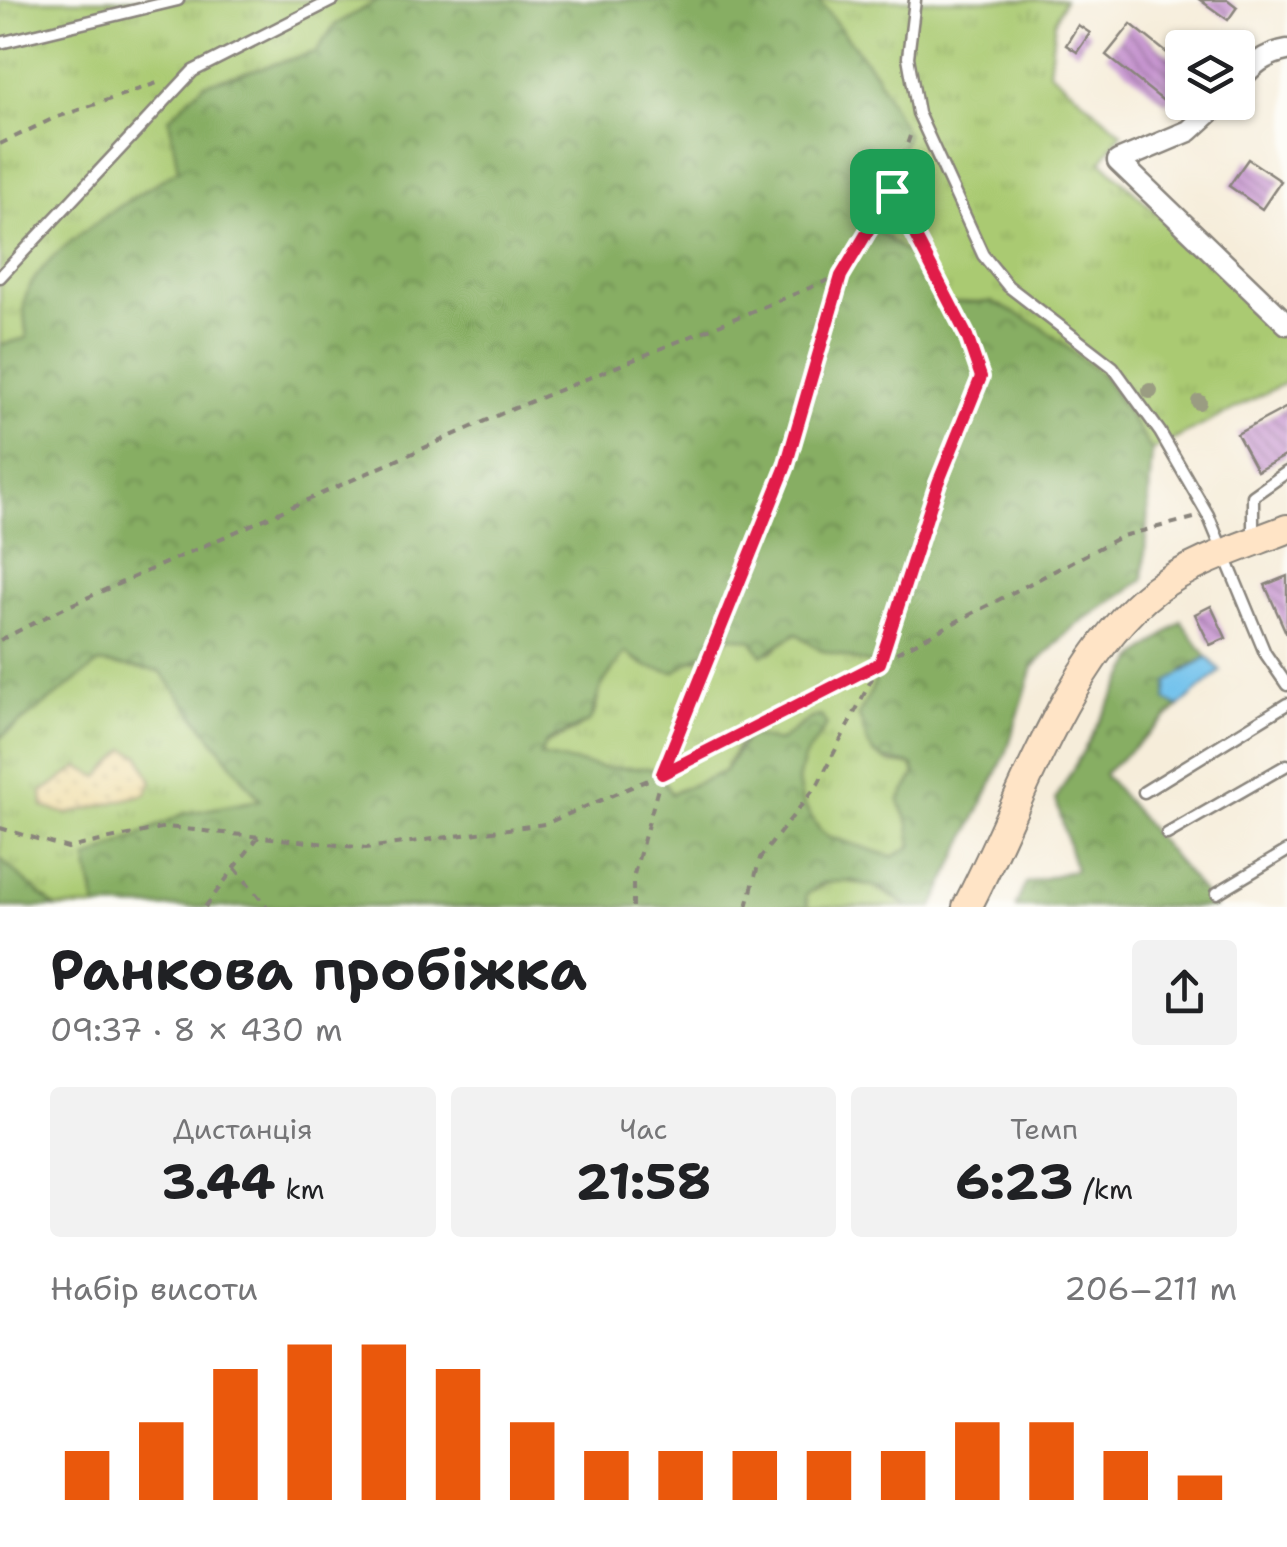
<!DOCTYPE html>
<html lang="uk">
<head>
<meta charset="utf-8">
<style>
	body { margin:0; font-family:"Shantell Sans",sans-serif; background:#f2f2f2; color:#202124; height:100vh; display:flex; flex-direction:column; font-size:38px; white-space:nowrap }
	* { box-sizing:border-box; margin:0 }
	p { font-size:32px; color:#757577 }
	.icon { flex:none; width:55px; height:55px; fill:none; stroke:currentColor; stroke-width:2; stroke-linecap:round; stroke-linejoin:round }
	.map { position:relative; height:907px; overflow:hidden }
	.details { display:flex; flex-direction:column; background:#fff; flex:1 }
	.details>* { flex:none }
	.fabs { position:absolute; left:1165px; top:30px; display:grid; gap:20px }
	.fabs a { display:grid; place-items:center; width:90px; height:90px; border-radius:10px; background:#fff; box-shadow:0 2px 8px #0004; font-size:50px }
	.pin { position:absolute; display:grid; place-items:center; width:85px; height:85px; color:#fff; margin:-42px; border-radius:20px; box-shadow:0 5px 15px #0006 }
	.round { display:grid; place-items:center; flex:none; width:105px; height:105px; border-radius:10px; background:#f2f2f2 }
	.head { display:flex; align-items:center; justify-content:space-between; height:170px; padding:0 50px }
	h1 { font-size:55px; font-weight:700; line-height:75px }
	.figures { display:grid; grid-template-columns:repeat(3,1fr); gap:15px; height:170px; padding:10px 50px }
	.figures div { display:grid; align-content:center; border-radius:10px; background:#f2f2f2; text-align:center }
	.figures b { font-size:50px; font-weight:700 }
	.figures small { font-size:28px; font-weight:400 }
	.figures p { font-size:28px }
	.chart { height:280px; padding:20px 50px }
	.chart p { display:flex; justify-content:space-between }
	.chart svg { width:100%; height:180px; margin-top:10px; stroke:#ea580c; stroke-width:6 }
	.map>svg:first-child { display:block }
	.grass { fill:url(#grass-tufts); stroke:#637347; stroke-width:2.5 }
	.forest { fill:url(#forest-crowns); stroke:#526540; stroke-width:2.5; fill-rule:evenodd }
	.sand { fill:url(#sand-dots); stroke:#857b5d; stroke-width:2.5 }
	.water { fill:#70c1ec; stroke:#466e84; stroke-width:2.5 }
	.building { fill:url(#building-back-hatch) }
	.lines { fill:none; stroke-linecap:round; stroke-linejoin:round }
	.service-casing { stroke:#89847b; stroke-width:15 }
	.minor-casing { stroke:#89847b; stroke-width:25 }
	.secondary-casing { stroke:#89847b; stroke-width:32 }
	.path { stroke:#89847b; stroke-width:4; stroke-dasharray:8 8; stroke-linecap:butt }
	.service { stroke:#fff; stroke-width:10 }
	.minor { stroke:#fff; stroke-width:20 }
	.secondary { stroke:#ffe4c6; stroke-width:28 }
	.tree { fill:#9a9c82 }
	.route-casing { stroke:#fff; stroke-width:20 }
	.route { stroke:#e11d48; stroke-width:12 }
</style>
</head>
<body>
<div class="map">
<svg width="1287" height="907" viewBox="0 0 1287 907">
	<defs>
		<pattern id="grass-tufts" width="24" height="20" patternUnits="userSpaceOnUse" patternTransform="scale(2.5)"><rect width="24" height="20" fill="#aaca72"/><path d="M3 7l-1-3M5 7V3M7 7l1-3M15 17l-1-3M17 17v-4M19 17l1-3" fill="none" stroke="#92ad62"/></pattern>
		<pattern id="forest-crowns" width="20" height="18" patternUnits="userSpaceOnUse" patternTransform="scale(2.5)"><rect width="20" height="18" fill="#87ae64"/><path d="M2 6a3 3 0 1 1 6 0M12 15a3 3 0 1 1 6 0" fill="none" stroke="#6e8d52"/></pattern>
		<pattern id="sand-dots" width="8" height="8" patternUnits="userSpaceOnUse" patternTransform="scale(2.5)"><rect width="8" height="8" fill="#eeda9e"/><path d="M2 2h.1M6 6h.1" fill="none" stroke="#ccba88" stroke-width="1.8" stroke-linecap="round"/></pattern>
		<pattern id="building-back-hatch" width="6" height="6" patternUnits="userSpaceOnUse" patternTransform="scale(2.5)"><rect width="6" height="6" fill="#c694cf"/><path d="M-1 5l2 2M0 0l6 6M5-1l2 2" fill="none" stroke="#a078a7"/></pattern>
	</defs>
	<rect width="100%" height="100%" fill="#fdfcf7"/>
	<filter id="ink" filterUnits="userSpaceOnUse"><feTurbulence type="fractalNoise" baseFrequency=".01" numOctaves="2"/><feDisplacementMap in="SourceGraphic" scale="20" xChannelSelector="R" yChannelSelector="G"/><feConvolveMatrix kernelMatrix="1 2 1 2 8 2 1 2 1" color-interpolation-filters="sRGB"/></filter>
	<filter id="wash" filterUnits="userSpaceOnUse"><feTurbulence type="fractalNoise" baseFrequency=".0048" numOctaves="4" result="noise"/><feDisplacementMap in="SourceGraphic" scale="40" xChannelSelector="R" yChannelSelector="G"/><feGaussianBlur stdDeviation="2.25" result="paint"/><feColorMatrix in="noise" values="0 0 0 0 0 0 0 0 0 0 0 0 0 0 0 0 0 1.4 0 .05"/><feComposite in="paint" operator="in"/></filter>
	<g filter="url(#wash)">
		<rect width="100%" height="100%" fill="#f6edda"/>
		<!-- grass -->
		<path class="grass" d="M 0,0 L 379,0 L 335,25 L 316,52 L 204,84 L 179,170 C 139,193 36,253 25,299 C 23,310 26,327 27,338 L 0,345 Z
			M 818,0 L 1064,0 L 1055,21 L 1049,71 L 1122,133 L 1101,161 L 1287,333 L 1287,382 L 1152,451 L 1103,376 L 993,302 L 941,304 L 918,262 L 856,215 L 890,177 L 875,73 Z
			M 796,633 L 820,650 L 876,665 L 874,685 L 859,715 L 873,753 L 891,763 L 912,765 L 915,774 L 899,801 L 909,823 L 912,846 L 893,857 L 827,836 L 819,829 L 802,802 L 798,781 L 803,760 L 826,725 L 803,723 L 778,742 L 740,741 L 724,772 L 670,794 L 653,769 L 606,768 L 540,757 L 541,746 L 578,729 L 594,714 L 601,686 L 625,652 L 642,664 L 698,660 L 703,650 L 723,644 L 730,636 L 751,640 L 770,653 Z
			M 99,663 L 161,671 L 260,800 L 183,814 L 97,907 L 55,907 L 0,859 L 0,738 Z
			M 831,880 L 872,885 L 909,907 L 808,907 L 806,895 Z"/>
		<!-- forest -->
		<path class="forest" d="M 379,0 L 818,0 L 875,73 L 907,135 L 890,177 L 857,215 L 918,262 L 941,303 L 993,302 L 1040,326 L 1103,376 L 1152,451 L 1143,580 L 1072,628 L 1033,667 L 1007,751 L 933,907 L 909,907 L 883,889 L 853,881 L 822,883 L 806,895 L 808,907 L 96,907 L 87,859 L 183,814 L 260,800 L 160,671 L 99,663 L 0,738 L 0,345 L 27,338 C 26,326 22,310 25,299 C 36,253 139,194 178,170 L 169,118 L 204,84 L 316,52 L 335,25 ZM 796,633 L 820,650 L 876,665 L 874,685 L 859,715 C 872,761 870,755 913,765 L 915,774 L 899,801 L 909,823 L 912,846 L 893,857 L 827,836 L 819,829 L 802,802 L 798,781 L 803,760 L 827,725 L 821,716 L 811,718 L 778,742 L 748,735 L 724,772 L 671,794 L 658,772 L 648,768 L 606,768 L 540,756 L 546,742 L 590,721 L 601,686 L 625,652 L 648,667 L 674,672 L 730,636 L 751,640 L 762,655 Z
			M 1181,621 L 1207,657 L 1184,669 L 1166,700 L 1179,707 L 1104,774 L 1215,907 L 1015,907 L 1026,883 L 1075,870 L 1056,799 L 1135,659 Z
			M 0,859 L 55,907 L 0,907 Z"/>
		<!-- sand -->
		<path class="sand" d="M 126,749 L 140,756 L 152,782 L 146,794 L 68,814 L 43,807 L 42,792 L 79,767 L 99,777 Z"/>
		<!-- water -->
		<path class="water" d="M 1207,657 L 1221,671 L 1179,707 L 1166,700 L 1168,682 Z"/>
		<g id="blocks">
			<!-- building -->
			<path class="building" d="M 1200,0 L 1228,0 L 1237,7 L 1228,20 Z
				M 1131,24 L 1182,65 L 1182,89 L 1179,87 L 1166,103 L 1106,55 Z
				M 1078,25 L 1090,33 L 1077,52 L 1066,45 Z
				M 1248,159 L 1281,181 L 1262,209 L 1229,186 Z
				M 1287,407 L 1287,455 L 1257,471 L 1237,434 Z
				M 1287,576 L 1287,635 L 1265,585 Z
				M 1211,606 L 1226,638 L 1210,645 L 1195,614 Z"/>
		</g>
	</g>
	<g filter="url(#ink)">
		<use href="#blocks" fill-opacity="0" stroke="#89847b" stroke-width="2.5"/>
		<g class="lines">
			<defs>
				<path id="service" d="M 915,0 L 908,57 L 918,113 L 983,255 L 1008,286 L 1113,367 L 1160,432 L 1208,515 L 1265,653 L 1287,685
					M 0,43 L 178,0
					M 0,277 L 193,71 L 333,0
					M 1253,538 L 1253,496 L 1287,472
					M 1144,792 L 1287,704
					M 1167,834 L 1287,765
					M 1217,893 L 1287,851"/>
				<path id="minor" d="M 1238,82 C 1252,65 1265,54 1287,50
					M 1221,102 L 1189,131 L 1118,161 L 1287,324"/>
				<path id="secondary" d="M 967,907 C 1019,809 1066,657 1156,589 C 1194,561 1244,546 1287,529"/>
			</defs>
			<!-- service casing -->
			<use href="#service" class="service-casing"/>
			<!-- minor casing -->
			<use href="#minor" class="minor-casing"/>
			<!-- secondary casing -->
			<use href="#secondary" class="secondary-casing"/>
			<!-- path -->
			<path class="path" d="M 0,144 L 52,119 L 160,82
				M 0,640 L 64,608 L 503,413 L 841,275
				M 0,828 L 68,848 L 166,827 L 366,848 L 545,824 L 662,774 L 1122,536 L 1194,518
				M 235,868 L 267,907
				M 205,907 L 259,836
				M 633,907 L 633,878 L 662,774 L 786,466 L 841,275 L 891,191 L 910,136
				M 747,907 L 760,858 L 818,784 L 880,663 L 937,483 L 981,377 L 967,336 L 891,191"/>
			<!-- service -->
			<use href="#service" class="service"/>
			<!-- minor -->
			<use href="#minor" class="minor"/>
			<!-- secondary -->
			<use href="#secondary" class="secondary"/>
		</g>
		<!-- trees -->
		<g class="tree">
			<circle cx="1150" cy="391" r="8"/>
			<circle cx="1199" cy="402" r="8"/>
		</g>
	</g>
	<g class="lines" filter="url(#ink)">
		<defs>
			<path id="route" d="M 892,191 L 967,336 L 981,377 L 938,483 L 880,663 L 662,774 L 786,466 L 841,276 Z"/>
		</defs>
		<!-- route casing -->
		<use href="#route" class="route-casing"/>
		<!-- route -->
		<use href="#route" class="route"/>
	</g>
</svg>
<div class="fabs">
<a><svg class="icon" aria-label="layers" viewBox="0 0 24 24"><path d="M12 4l9 5-9 5-9-5zM3 14l9 5 9-5"/></svg></a>
</div>
<div class="pin" style="left:892px;top:191px;background:#1e9e55"><svg class="icon" aria-label="arrive" viewBox="0 0 24 24"><path d="M6 21V4h12l-3 4 3 4H6"/></svg></div>
</div>
<section class="details">
<div class="head"><div><h1>Ранкова пробіжка</h1><p>09:37 · 8 × 430 m</p></div><a class="round"><svg class="icon" aria-label="share" viewBox="0 0 24 24"><path d="M12 15V3M7 8l5-5 5 5M5 13v7h14v-7"/></svg></a></div>
<div class="figures">
<div><p>Дистанція</p><b>3.44<small> km</small></b></div>
<div><p>Час</p><b>21:58</b></div>
<div><p>Темп</p><b>6:23<small> /km</small></b></div>
</div>
<div class="chart"><p><span>Набір висоти</span>206–211 m</p>
<svg viewBox="0 0 160 44" preserveAspectRatio="none"><path d="M5 44V32M15 44V25M25 44V12M35 44V6M45 44V6M55 44V12M65 44V25M75 44V32M85 44V32M95 44V32M105 44V32M115 44V32M125 44V25M135 44V25M145 44V32M155 44V38"/></svg>
</div>
</section>
</body>
</html>
